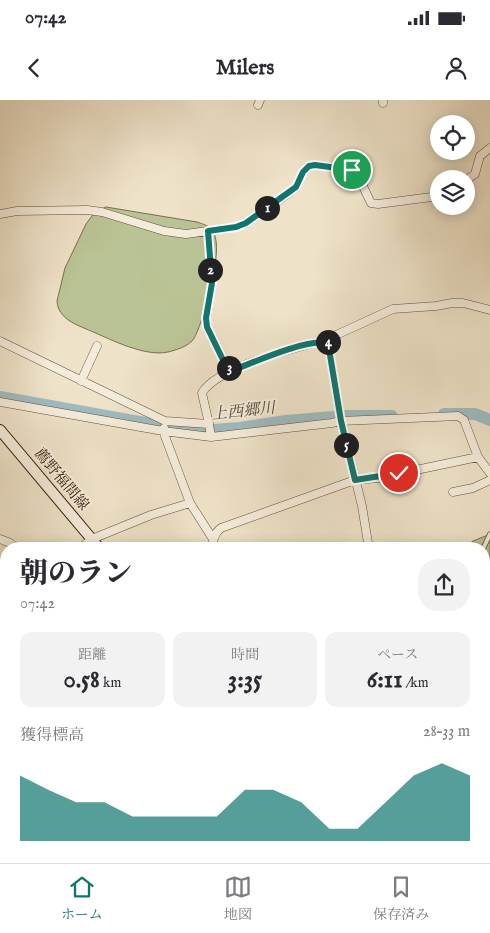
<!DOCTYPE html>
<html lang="ja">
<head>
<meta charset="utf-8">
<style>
	body { margin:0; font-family:"IM FELL English","Noto Serif JP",serif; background:#f2f2f3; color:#2b2b33; height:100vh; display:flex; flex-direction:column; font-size:19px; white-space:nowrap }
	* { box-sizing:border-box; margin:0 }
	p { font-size:16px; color:#7c7c81 }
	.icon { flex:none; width:28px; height:28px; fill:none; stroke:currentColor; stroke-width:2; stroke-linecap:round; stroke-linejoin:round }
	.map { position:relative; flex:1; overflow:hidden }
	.details { position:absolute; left:0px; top:442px; width:490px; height:321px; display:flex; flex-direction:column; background:#fff; border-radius:20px 20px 0 0; box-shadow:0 2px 12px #0003 }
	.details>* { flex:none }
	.controls { position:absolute; left:430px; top:15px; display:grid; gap:10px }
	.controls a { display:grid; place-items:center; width:45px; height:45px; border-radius:50%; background:#fff; box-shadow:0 2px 12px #0003; font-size:25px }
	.pin { position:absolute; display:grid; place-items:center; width:42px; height:42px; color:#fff; margin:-21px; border:2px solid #fff; border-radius:50%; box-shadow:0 1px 5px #0007 }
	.km { position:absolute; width:25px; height:25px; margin:-12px; border-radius:50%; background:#222; color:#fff; font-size:14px; line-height:25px; text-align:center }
	.round { display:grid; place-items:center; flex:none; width:52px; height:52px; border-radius:20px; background:#f2f2f3 }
	.overview { display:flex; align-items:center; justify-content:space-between; height:85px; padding:0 20px }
	h1 { font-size:28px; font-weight:800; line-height:38px }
	.figures { display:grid; grid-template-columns:repeat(3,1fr); gap:8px; height:85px; padding:5px 20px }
	.figures div { display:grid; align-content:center; border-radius:12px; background:#f2f2f3; text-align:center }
	.figures b { font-size:25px; font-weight:800 }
	.figures small { font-size:14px; font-weight:400 }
	.figures p { font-size:14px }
	.chart { height:140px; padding:10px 20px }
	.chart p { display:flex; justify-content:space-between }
	.chart svg { width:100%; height:90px; margin-top:5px; fill:#0f766e; opacity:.7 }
	.status { display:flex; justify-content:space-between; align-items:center; height:35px; padding:0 25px; background:#fff; direction:ltr }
	.status svg { height:14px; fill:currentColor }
	header { display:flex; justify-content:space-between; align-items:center; height:65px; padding:0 20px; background:#fff; font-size:22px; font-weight:800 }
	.tab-bar { display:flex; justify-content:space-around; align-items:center; height:70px; border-top:1px solid #e1e1e2; background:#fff; font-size:14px; color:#7c7c81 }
	.tab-bar a { display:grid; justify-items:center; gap:2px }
	.tab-bar .current { color:#0f766e }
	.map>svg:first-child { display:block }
	.green { fill:#bac395; stroke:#78704c }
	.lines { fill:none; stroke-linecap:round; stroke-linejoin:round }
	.river { stroke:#9ebbc0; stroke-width:12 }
	.service-casing { stroke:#644e34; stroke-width:5.5 }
	.minor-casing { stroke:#644e34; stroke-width:9 }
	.secondary-casing { stroke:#361c03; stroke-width:12 }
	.service { stroke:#f4ecdb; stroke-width:4 }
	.minor { stroke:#f4ecdb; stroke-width:8 }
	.secondary { stroke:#f4ecdb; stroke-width:10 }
	.route-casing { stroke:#fff; stroke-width:10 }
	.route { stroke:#0f766e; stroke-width:6 }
	.labels { text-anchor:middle; stroke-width:4; stroke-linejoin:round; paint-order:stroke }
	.street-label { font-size:15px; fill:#361c03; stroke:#f4ecdb }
	.water-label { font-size:16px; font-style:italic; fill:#554c3c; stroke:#f4ecdb }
</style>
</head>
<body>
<div class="status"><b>07:42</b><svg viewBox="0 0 49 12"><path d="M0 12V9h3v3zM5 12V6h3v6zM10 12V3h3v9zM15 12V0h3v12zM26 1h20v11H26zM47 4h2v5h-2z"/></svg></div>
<header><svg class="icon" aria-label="back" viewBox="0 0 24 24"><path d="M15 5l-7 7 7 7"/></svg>Milers<svg class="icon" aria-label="person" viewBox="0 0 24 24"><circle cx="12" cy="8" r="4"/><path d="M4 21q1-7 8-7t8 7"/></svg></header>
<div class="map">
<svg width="490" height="763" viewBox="0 0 490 763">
	<rect width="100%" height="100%" fill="#eee2c8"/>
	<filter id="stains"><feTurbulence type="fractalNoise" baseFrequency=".004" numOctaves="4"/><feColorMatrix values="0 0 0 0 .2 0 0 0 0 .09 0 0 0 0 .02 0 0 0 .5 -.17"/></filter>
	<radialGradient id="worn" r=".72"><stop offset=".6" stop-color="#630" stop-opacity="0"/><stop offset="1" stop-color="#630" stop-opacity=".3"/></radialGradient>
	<!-- green -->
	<path class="green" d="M 106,107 L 197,122 C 203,124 210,126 213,131 C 217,139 217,149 216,157 C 215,172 201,232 192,241 C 186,247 176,250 168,252 C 145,257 112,240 91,231 C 77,225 58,219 57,201 L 65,168 L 86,124 L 95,112 Z
		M 488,435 L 490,436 L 490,537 L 484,532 L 484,449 L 464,449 L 473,441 Z
		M 6,546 L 6,646 L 0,646 L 0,547 Z"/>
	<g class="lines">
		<!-- river -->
		<path class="river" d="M 0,297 L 156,325 L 201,331 L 240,328 L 286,321 L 345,316 L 392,316
			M 444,314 L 475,314 L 490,320"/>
		<defs>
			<path id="service" d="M 483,449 L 490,434"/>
			<path id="minor" d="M 383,3 L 383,0
				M 258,5 L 260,0
				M 466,80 L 475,74 L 480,56 L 490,48
				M 0,114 L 17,111 L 87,110 L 102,112 L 164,131 L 186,134 L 236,127 L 246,123 L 286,95 L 296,87 L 303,72 L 309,66 L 315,65 L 352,70 L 358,76 L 371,103 L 378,104 L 439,96
				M 208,131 L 212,183 L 206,219 L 207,227 L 224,261 L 231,271
				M 0,241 L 165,321 L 209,324
				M 328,243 L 341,321 L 362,406 L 369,449
				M 328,243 L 334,236 L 393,209 L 436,206 L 452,203 L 463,203 L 490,210
				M 81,281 L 97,246
				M 0,302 L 163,331 L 211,337 L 332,323 L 341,321 L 458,316 L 464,320 L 478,357 L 490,373
				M 164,328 L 163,331 L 190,403 L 213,439
				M 211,337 L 209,324 L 202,293 C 214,270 287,250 314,243 L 322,241 L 328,243
				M 453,392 L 473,388 L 490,380
				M 0,439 L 10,443 L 18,449
				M 79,449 L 92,439 L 151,415 L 190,403
				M 212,449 C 213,441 214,433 221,428 L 355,380 L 378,378 L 478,357
				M 484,668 L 490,667
				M 0,677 L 6,681
				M 130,758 L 132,763"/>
			<path id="secondary" d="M 0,330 L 100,449
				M 484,713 L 490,719"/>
		</defs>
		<!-- service casing -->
		<use href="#service" class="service-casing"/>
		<!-- minor casing -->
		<use href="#minor" class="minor-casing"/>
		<!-- secondary casing -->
		<use href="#secondary" class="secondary-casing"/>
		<!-- service -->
		<use href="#service" class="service"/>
		<!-- minor -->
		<use href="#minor" class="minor"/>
		<!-- secondary -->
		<use href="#secondary" class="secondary"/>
	</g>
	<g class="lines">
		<defs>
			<path id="route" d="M 352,70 L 315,65 L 309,66 L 303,72 L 296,87 L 246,123 L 236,127 L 208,131 L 212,183 L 206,218 L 207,227 L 224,262 L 231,271 C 252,263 308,238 328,243 L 341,321 L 355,380 L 399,373"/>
		</defs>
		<!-- route casing -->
		<use href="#route" class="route-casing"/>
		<!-- route -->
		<use href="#route" class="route"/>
	</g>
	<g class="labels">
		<!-- street labels -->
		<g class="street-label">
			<text transform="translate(62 379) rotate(50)" y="5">薦野福間線</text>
		</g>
		<!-- water labels -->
		<g class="water-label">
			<text transform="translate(243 310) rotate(-6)" y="6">上西郷川</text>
		</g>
	</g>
	<rect width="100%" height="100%" filter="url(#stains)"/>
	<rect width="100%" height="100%" fill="url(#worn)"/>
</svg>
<div class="controls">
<a><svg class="icon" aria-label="locate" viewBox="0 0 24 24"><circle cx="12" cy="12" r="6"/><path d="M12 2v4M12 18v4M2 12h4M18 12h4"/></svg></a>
<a><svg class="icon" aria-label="layers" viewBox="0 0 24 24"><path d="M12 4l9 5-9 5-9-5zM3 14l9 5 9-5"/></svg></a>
</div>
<div class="pin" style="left:352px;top:70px;background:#1e9e55"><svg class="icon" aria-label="arrive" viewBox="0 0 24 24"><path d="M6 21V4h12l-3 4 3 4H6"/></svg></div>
<div class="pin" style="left:399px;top:373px;background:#d93025"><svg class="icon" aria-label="check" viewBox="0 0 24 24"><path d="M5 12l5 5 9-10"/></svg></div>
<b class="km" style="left:267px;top:108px">1</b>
<b class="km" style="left:210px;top:170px">2</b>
<b class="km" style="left:229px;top:268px">3</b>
<b class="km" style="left:328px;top:242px">4</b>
<b class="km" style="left:346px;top:345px">5</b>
<section class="details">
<div class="overview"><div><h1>朝のラン</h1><p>07:42</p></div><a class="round"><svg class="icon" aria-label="share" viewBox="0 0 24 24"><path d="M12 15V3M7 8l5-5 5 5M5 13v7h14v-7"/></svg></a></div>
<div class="figures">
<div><p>距離</p><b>0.58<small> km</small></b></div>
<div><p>時間</p><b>3:35</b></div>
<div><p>ペース</p><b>6:11<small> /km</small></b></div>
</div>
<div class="chart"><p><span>獲得標高</span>28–33 m</p>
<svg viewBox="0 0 160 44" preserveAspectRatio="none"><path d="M0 44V12L10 19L20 25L30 25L40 32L50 32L60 32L70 32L80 19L90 19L100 25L110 38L120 38L130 25L140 12L150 6L160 12V44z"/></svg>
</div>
</section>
</div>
<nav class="tab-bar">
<a class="current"><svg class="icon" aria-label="home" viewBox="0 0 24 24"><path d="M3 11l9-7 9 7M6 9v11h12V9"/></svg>ホーム</a>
<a><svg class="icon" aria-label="map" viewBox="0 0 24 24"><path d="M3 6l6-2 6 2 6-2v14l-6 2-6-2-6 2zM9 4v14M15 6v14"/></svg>地図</a>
<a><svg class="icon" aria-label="saved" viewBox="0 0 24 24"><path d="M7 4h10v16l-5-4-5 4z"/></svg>保存済み</a>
</nav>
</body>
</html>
